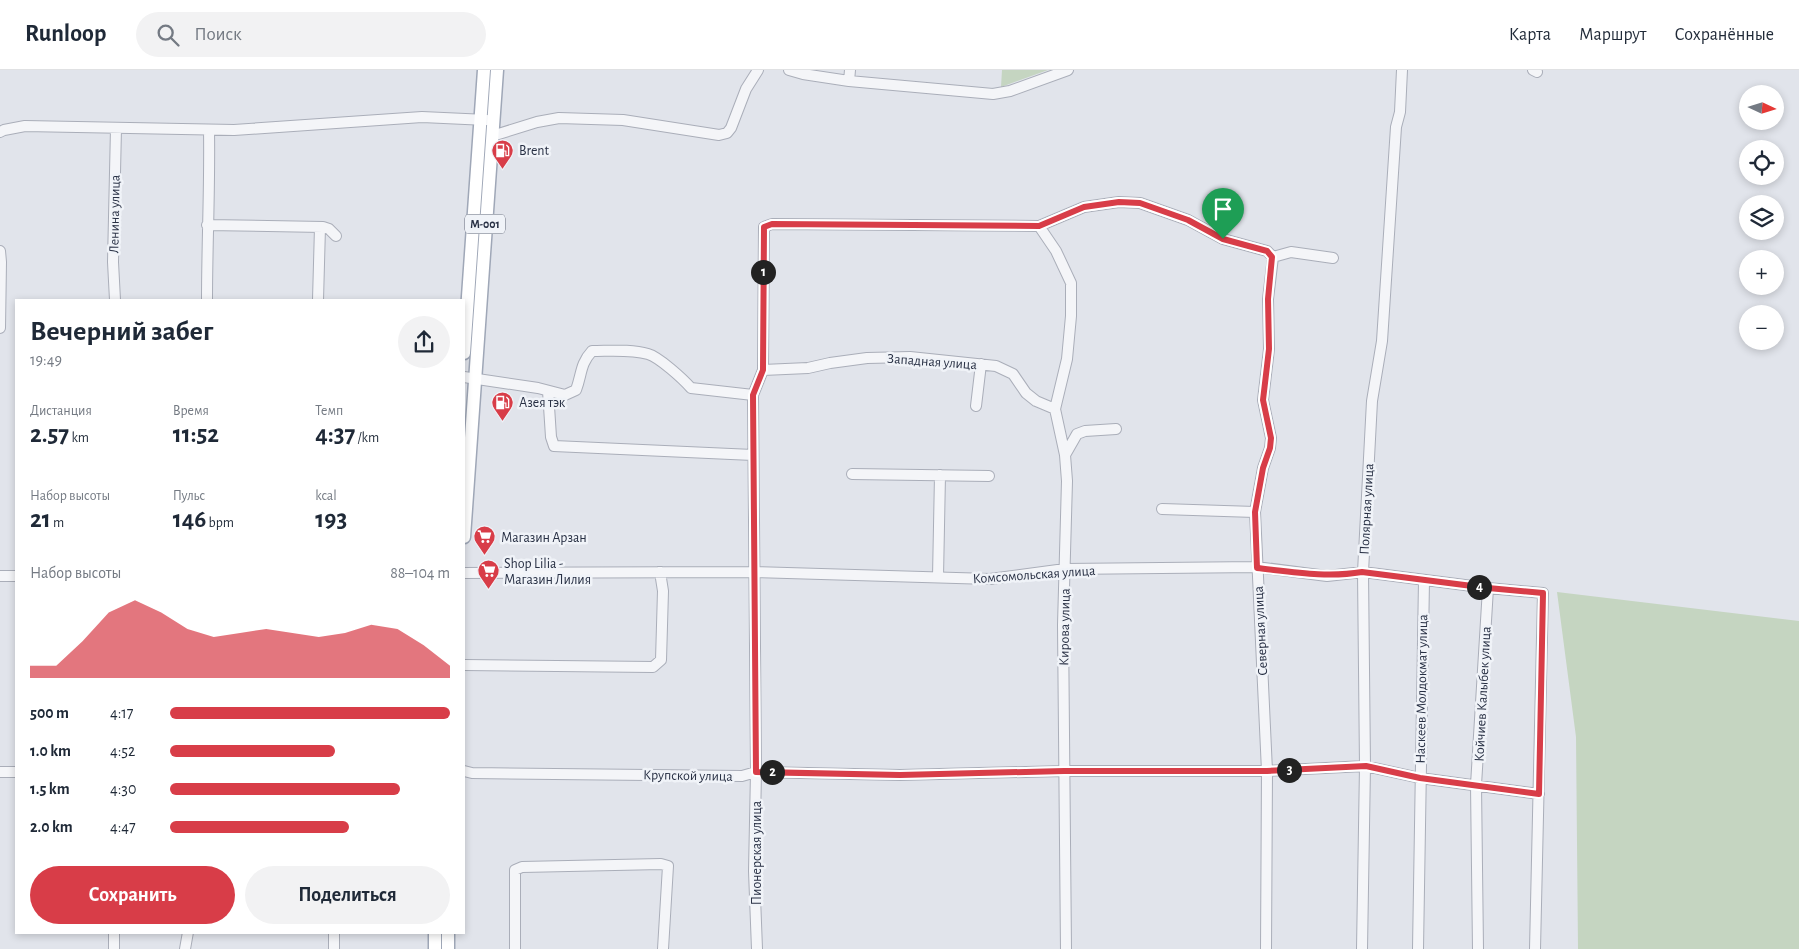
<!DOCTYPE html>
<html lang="ru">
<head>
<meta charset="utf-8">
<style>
	body { margin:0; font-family:"Alegreya Sans",sans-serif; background:#f2f2f3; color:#1f2937; height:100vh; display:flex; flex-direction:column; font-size:19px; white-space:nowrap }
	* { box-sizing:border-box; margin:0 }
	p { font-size:16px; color:#747a83 }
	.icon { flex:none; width:28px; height:28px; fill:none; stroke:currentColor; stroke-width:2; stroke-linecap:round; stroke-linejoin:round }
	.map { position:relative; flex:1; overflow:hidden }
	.drawer { position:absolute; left:15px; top:229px; width:450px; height:635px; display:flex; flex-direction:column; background:#fff; border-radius:0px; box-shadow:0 2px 8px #0003 }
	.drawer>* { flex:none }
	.needle { width:32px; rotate:94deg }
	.tools { position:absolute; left:1739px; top:15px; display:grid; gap:10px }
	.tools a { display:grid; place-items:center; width:45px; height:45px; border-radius:50%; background:#fff; box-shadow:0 2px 8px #0003; font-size:25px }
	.pin { position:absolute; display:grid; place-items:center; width:42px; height:42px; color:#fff; margin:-51px -21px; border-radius:50% 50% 50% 0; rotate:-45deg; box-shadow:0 0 5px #0007 }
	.pin .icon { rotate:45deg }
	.km { position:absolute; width:25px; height:25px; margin:-12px; border-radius:50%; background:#222; color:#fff; font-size:14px; line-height:25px; text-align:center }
	.round { display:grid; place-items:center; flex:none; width:52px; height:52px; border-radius:26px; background:#f2f2f3 }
	.headline { display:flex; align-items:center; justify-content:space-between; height:85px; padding:0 15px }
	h1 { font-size:28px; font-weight:600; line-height:38px }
	.metrics { display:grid; grid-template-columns:repeat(3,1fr); gap:8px; height:85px; padding:5px 15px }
	.metrics div { display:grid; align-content:center }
	.metrics b { font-size:25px; font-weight:600 }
	.metrics small { font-size:14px; font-weight:400 }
	.metrics p { font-size:14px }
	.chart { height:140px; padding:10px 15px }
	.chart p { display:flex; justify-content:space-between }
	.chart svg { width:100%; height:90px; margin-top:5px; fill:#d83d48; opacity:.7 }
	.button { display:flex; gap:10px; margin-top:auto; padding:10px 15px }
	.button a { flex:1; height:58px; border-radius:30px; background:#d83d48; color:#fff; font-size:20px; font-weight:600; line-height:58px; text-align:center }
	.button a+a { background:#f2f2f3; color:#1f2937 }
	ul { padding:0 15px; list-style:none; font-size:16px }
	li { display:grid; grid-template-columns:80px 60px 1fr; align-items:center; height:38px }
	li i { height:12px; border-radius:6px; background:#d83d48 }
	header { display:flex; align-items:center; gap:30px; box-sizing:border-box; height:70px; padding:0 25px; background:#fff; border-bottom:1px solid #e0e1e3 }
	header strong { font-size:24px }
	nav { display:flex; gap:28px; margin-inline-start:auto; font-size:18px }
	.search { width:350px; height:45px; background:#f2f2f3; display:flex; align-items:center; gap:12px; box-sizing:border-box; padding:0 18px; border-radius:28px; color:#747a83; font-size:19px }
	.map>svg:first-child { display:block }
	.green { fill:#c5d5c1 }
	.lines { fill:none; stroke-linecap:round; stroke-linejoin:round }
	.minor-casing { stroke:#aaaeb9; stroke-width:12 }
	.major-casing { stroke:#9fa7b7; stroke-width:15 }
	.minor { stroke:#f4f5f8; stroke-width:10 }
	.major { stroke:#fff; stroke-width:12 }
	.route-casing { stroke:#fff; stroke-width:10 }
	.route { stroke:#d83d48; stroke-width:6 }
	.labels { text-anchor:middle; stroke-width:5; stroke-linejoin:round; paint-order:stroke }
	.shield { fill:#f0f3f8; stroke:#646a7a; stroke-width:1 }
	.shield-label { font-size:12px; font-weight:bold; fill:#283044 }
	.poi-label { font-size:14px; fill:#283044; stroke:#f0f3f8; text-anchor:start }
	.street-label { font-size:14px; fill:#283044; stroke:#f0f3f8 }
</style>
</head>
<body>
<header>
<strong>Runloop</strong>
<div class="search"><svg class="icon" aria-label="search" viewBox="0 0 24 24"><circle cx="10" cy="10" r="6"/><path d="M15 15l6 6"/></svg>Поиск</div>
<nav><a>Карта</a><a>Маршрут</a><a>Сохранённые</a></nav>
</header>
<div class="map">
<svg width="1799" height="879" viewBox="0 0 1799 879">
	<rect width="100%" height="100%" fill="#e1e4eb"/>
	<!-- green -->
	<path class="green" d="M 1002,0 L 1048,0 L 1001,17 Z
		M 1557,522 L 1799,551 L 1799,879 L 1578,879 L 1576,667 Z"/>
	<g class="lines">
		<defs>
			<path id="minor" d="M 789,0 L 803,4 L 849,11 L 993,24 L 1010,21 L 1068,0
				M 1533,0 L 1537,2
				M 849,11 L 850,0
				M 0,62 L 4,60 L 25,56 L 234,60 L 422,47 L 487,50
				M 492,66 L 537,52 L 559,48 L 623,50 L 719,65 L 727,63 L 731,58 L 746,19 L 758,0
				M 207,155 L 323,157 L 329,159 L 336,166
				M 1039,156 L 1056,181 L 1071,213 L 1071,246 L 1067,289 L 1055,339 L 1065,385 L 1067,411 L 1063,555 L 1066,879
				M 0,181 L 1,192 L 0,258
				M 1273,187 L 1291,182 L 1333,188
				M 115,230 L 113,192 L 116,58
				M 207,230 C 207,173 210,116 209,60
				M 318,230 L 320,157
				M 763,300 L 808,298 L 830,293 L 867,288 L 910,287 L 996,296 L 1013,304 L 1026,323 L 1036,331 L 1055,339
				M 464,307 L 538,318 L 565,325 L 576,320 C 582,304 580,294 592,281 C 610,281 631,279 648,284 C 659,287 683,309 691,318 L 753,325
				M 548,321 L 551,367 L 554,376 L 753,385
				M 976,336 L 981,294
				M 1065,385 L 1077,364 L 1085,361 L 1116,359
				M 852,404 L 989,406
				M 1162,439 L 1255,442
				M 464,503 L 754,502 L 990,509 L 1065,499 L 1257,497 L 1327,506 L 1363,502 L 1488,518 L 1543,523 L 1535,879
				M 0,506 L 16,506
				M 938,507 L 940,405
				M 464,595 L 653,597 L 661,590 L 663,521 L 660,502
				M 464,701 L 472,703 L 742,706 L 756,702 L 900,705 L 1064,701 L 1267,701 L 1365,696 L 1420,708 L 1539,724
				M 0,702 L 16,702
				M 114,862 L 114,879
				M 185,879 L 188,862
				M 334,879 L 334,862
				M 515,879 L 515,800 L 522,797 L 661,794 L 668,796 L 663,879
				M 757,879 L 754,801 L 756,702 L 753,325 L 763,300 L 764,157 L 772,154 L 1039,156 L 1084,137 L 1119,132 L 1140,133 L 1188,150 L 1223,169 L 1267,181 L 1273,187
				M 1266,879 L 1267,701 L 1255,442 L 1263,398 L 1270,378 L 1271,368 L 1263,330 L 1269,279 L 1268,229 L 1273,187
				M 1362,879 L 1365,696 L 1363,502 L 1372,331 L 1382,271 L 1396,57 L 1400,42 L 1402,0
				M 1418,879 L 1424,510
				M 1478,879 L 1476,715 L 1488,518"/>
			<path id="major" d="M 464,283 L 484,0
				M 464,467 L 497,0
				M 435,879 L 435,862
				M 448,879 L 448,862"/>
		</defs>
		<!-- minor casing -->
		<use href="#minor" class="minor-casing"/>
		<!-- major casing -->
		<use href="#major" class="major-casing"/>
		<!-- minor -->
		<use href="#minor" class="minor"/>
		<!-- major -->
		<use href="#major" class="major"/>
	</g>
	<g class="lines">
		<defs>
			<path id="route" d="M 1119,132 L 1140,133 L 1188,150 L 1223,169 L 1267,181 L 1272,187 L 1268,229 L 1269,279 L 1263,330 L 1271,368 L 1270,378 L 1263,398 L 1255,442 L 1257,498 C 1293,502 1327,508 1362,502 L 1488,518 L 1543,523 L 1539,724 L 1420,708 L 1366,696 L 1267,701 L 1064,701 L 900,705 L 756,702 L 753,325 L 763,300 L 764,157 L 772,154 L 1039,156 L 1084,137 Z"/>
		</defs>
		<!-- route casing -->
		<use href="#route" class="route-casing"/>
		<!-- route -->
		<use href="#route" class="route"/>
	</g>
	<!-- icons -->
	<defs>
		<symbol id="fuel-pin" viewBox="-11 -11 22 30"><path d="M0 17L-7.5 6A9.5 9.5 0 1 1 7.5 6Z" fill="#d83d48" stroke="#f0f3f8"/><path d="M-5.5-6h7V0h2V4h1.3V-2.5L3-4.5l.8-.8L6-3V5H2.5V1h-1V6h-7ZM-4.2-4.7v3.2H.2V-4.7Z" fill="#fff"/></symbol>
		<symbol id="supermarket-pin" viewBox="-11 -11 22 30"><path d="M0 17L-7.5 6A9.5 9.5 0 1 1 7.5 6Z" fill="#d83d48" stroke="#f0f3f8"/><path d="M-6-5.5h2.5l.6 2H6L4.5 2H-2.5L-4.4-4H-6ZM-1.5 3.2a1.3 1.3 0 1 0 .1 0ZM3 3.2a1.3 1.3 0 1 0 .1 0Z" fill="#fff"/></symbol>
	</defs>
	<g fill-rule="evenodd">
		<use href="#fuel-pin" x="490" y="68" width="25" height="34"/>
		<use href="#fuel-pin" x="490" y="320" width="25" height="34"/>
		<use href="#supermarket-pin" x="472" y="454" width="25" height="34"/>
		<use href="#supermarket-pin" x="476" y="488" width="25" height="34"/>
	</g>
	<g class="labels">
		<!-- shield labels -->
		<rect class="shield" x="465" y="144.5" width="40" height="19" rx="4"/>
		<g class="shield-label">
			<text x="485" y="158">M-001</text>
		</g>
		<!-- poi labels -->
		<g class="poi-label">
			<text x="519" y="85">Brent</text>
			<text x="519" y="337">Азея тэк</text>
			<text x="501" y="472">Магазин Арзан</text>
			<text x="504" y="498">Shop Lilia -<tspan x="504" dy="16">Магазин Лилия</tspan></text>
		</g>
		<!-- street labels -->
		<g class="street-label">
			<text transform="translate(114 144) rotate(-89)" y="5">Ленина улица</text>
			<text transform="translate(932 291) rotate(4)" y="5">Западная улица</text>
			<text transform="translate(1366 439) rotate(-87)" y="5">Полярная улица</text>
			<text transform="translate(1034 504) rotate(-4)" y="5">Комсомольская улица</text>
			<text transform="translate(1064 557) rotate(-89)" y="5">Кирова улица</text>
			<text transform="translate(1260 561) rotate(-93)" y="5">Северная улица</text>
			<text transform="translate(1421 619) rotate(-89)" y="5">Наскеев Молдокмат улица</text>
			<text transform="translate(1482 624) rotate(-87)" y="5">Койчиев Калыбек улица</text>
			<text transform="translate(688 705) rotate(1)" y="5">Крупской улица</text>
			<text transform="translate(756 783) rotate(-90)" y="5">Пионерская улица</text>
		</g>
	</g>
</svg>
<div class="tools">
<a><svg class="needle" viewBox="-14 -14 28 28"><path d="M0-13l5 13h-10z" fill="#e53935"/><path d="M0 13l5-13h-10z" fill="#747a83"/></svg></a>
<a><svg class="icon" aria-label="locate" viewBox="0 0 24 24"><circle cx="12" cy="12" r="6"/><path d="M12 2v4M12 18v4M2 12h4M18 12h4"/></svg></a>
<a><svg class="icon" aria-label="layers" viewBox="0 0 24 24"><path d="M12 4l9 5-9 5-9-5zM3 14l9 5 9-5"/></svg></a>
<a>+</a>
<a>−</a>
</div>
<div class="pin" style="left:1223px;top:169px;background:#1e9e55"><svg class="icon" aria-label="arrive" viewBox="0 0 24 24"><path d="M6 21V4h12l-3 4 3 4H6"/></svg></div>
<b class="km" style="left:763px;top:202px">1</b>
<b class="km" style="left:772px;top:702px">2</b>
<b class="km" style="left:1289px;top:700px">3</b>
<b class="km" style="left:1479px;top:517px">4</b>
<section class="drawer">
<div class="headline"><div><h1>Вечерний забег</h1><p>19:49</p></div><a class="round"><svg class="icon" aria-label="share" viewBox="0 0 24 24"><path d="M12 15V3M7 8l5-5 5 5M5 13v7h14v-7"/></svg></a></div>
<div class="metrics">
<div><p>Дистанция</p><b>2.57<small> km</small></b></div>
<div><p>Время</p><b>11:52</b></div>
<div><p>Темп</p><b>4:37<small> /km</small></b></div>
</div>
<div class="metrics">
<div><p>Набор высоты</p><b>21<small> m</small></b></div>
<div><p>Пульс</p><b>146<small> bpm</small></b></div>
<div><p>kcal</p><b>193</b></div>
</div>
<div class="chart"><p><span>Набор высоты</span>88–104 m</p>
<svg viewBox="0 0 160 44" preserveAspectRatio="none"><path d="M0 44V38L10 38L20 26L30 12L40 6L50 12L60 20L70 24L80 22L90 20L100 22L110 24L120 22L130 18L140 20L150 28L160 38V44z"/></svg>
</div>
<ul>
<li><b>500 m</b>4:17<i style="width:100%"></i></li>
<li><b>1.0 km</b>4:52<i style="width:59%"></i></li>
<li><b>1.5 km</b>4:30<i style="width:82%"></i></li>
<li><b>2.0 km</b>4:47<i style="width:64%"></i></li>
</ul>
<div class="button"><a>Сохранить</a><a>Поделиться</a></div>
</section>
</div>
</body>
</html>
